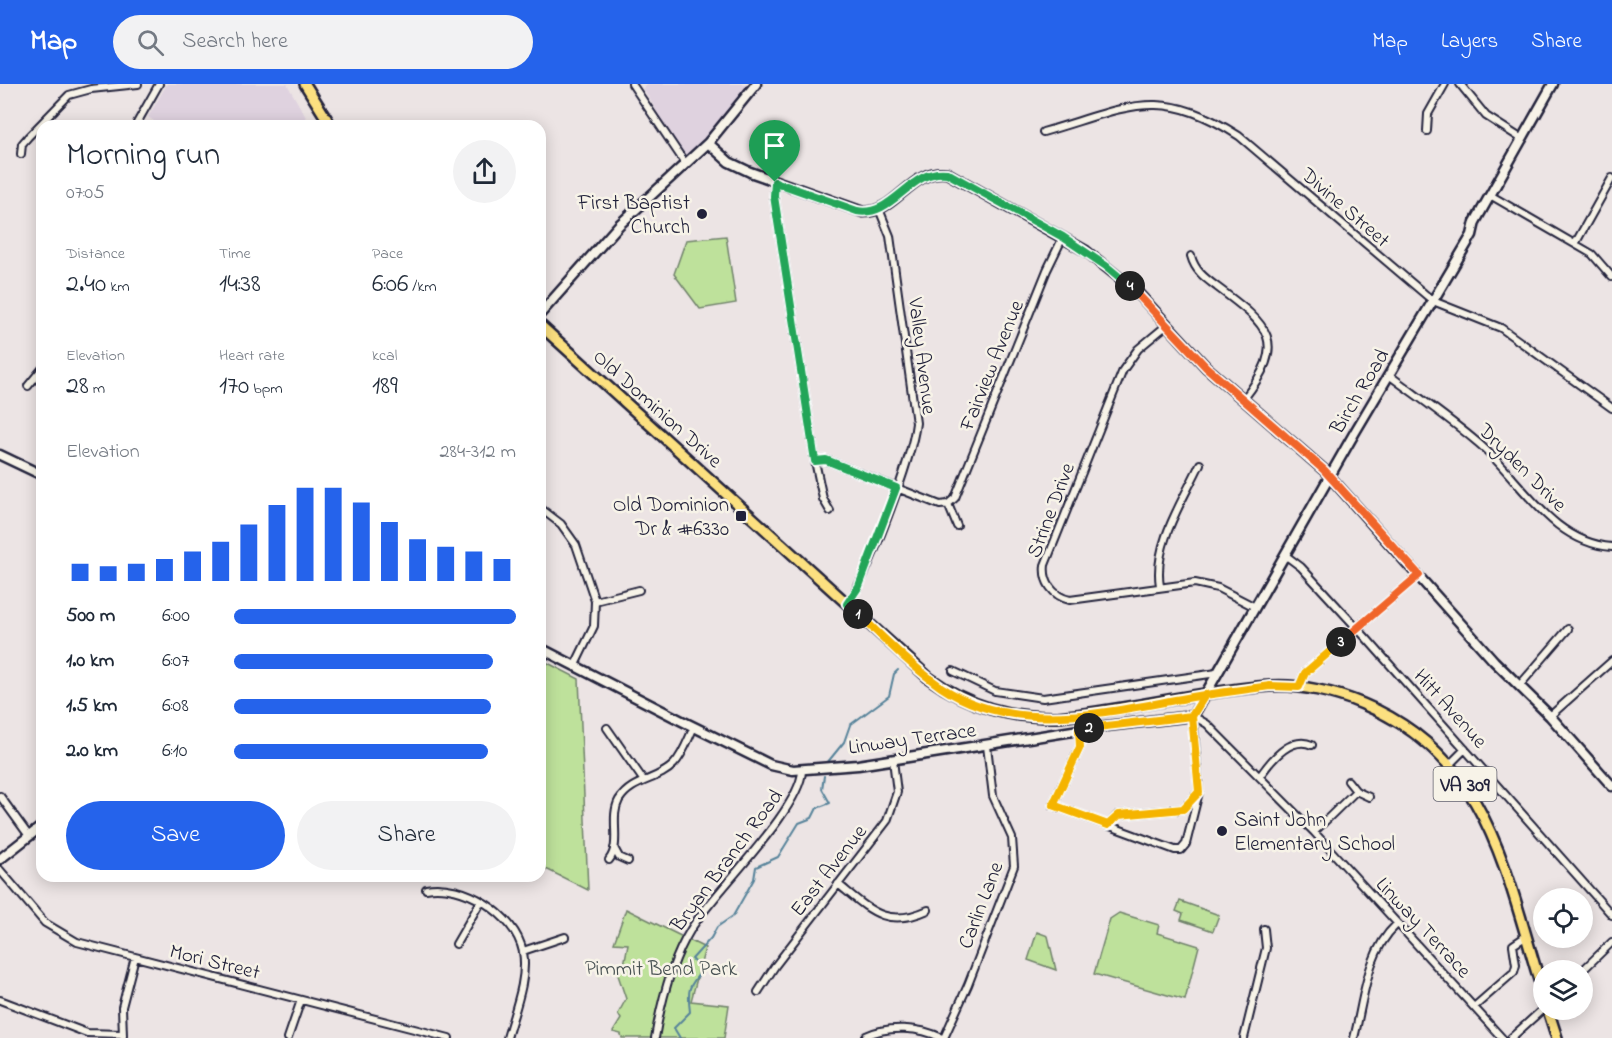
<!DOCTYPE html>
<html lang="en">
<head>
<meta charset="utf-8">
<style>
	body { margin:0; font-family:"Indie Flower",sans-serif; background:#f2f2f3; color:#1f2937; height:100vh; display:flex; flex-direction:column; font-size:22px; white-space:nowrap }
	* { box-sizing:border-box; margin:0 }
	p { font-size:20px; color:#747a83 }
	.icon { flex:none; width:33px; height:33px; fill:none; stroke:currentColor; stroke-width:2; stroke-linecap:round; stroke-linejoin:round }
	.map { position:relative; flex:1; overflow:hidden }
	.details { position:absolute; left:36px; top:36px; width:510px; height:762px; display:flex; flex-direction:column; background:#fff; border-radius:18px; box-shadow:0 3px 15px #0003 }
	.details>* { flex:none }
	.fabs { position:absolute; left:1533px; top:804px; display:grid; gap:12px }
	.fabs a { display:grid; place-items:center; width:60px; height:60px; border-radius:50%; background:#fff; box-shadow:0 3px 15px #0003; font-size:30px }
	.pin { position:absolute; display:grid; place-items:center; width:51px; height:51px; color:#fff; margin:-62px -26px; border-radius:50% 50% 50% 0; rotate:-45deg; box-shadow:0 0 6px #0007 }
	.pin .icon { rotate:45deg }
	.km { position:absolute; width:30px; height:30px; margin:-15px; border-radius:50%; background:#222; color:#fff; font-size:16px; line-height:30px; text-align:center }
	.round { display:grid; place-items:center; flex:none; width:63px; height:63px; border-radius:32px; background:#f2f2f3 }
	.summary { display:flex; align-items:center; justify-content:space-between; height:102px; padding:0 30px }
	h1 { font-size:33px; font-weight:600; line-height:45px }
	.stats { display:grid; grid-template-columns:repeat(3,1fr); gap:9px; height:102px; padding:6px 30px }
	.stats div { display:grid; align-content:center }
	.stats b { font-size:26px; font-weight:600 }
	.stats small { font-size:16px; font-weight:400 }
	.stats p { font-size:16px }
	.chart { height:168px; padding:12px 30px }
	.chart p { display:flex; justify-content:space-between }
	.chart svg { width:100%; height:108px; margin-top:6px; stroke:#2563eb; stroke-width:6 }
	.primary-button { display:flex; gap:12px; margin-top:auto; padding:12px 30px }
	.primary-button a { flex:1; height:69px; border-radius:36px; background:#2563eb; color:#fff; font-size:24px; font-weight:600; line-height:69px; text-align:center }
	.primary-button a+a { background:#f2f2f3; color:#1f2937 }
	ul { padding:0 30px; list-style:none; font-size:20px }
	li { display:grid; grid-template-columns:96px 72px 1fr; align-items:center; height:45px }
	li i { height:15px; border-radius:8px; background:#2563eb }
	header { display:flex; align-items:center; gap:36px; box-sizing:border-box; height:84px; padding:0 30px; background:#2563eb; color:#fff }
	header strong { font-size:28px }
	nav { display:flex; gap:33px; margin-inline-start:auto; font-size:21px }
	.search { width:420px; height:54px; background:#f2f2f3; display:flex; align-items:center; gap:15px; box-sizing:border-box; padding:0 21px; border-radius:33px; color:#747a83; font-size:22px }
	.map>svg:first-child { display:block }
	.built { fill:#dfd2df }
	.green { fill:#bee19b; stroke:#70826b; stroke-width:1.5 }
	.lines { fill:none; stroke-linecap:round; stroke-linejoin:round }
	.stream { stroke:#57839a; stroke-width:2 }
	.street-casing { stroke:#22223b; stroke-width:10 }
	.secondary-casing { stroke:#22223b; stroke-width:13 }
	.primary-casing { stroke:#22223b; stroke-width:14 }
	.street { stroke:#f7f3e8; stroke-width:6 }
	.secondary { stroke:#f7f3e8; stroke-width:8 }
	.primary { stroke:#fce080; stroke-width:9 }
	.split-1-casing { stroke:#fff; stroke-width:12 }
	.split-2-casing { stroke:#fff; stroke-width:12 }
	.split-3-casing { stroke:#fff; stroke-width:12 }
	.split-4-casing { stroke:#fff; stroke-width:12 }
	.split-5-casing { stroke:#fff; stroke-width:12 }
	.split-1 { stroke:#22a559; stroke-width:8 }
	.split-2 { stroke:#f5b400; stroke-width:8 }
	.split-3 { stroke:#f5b400; stroke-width:8 }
	.split-4 { stroke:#f0652b; stroke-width:8 }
	.split-5 { stroke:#22a559; stroke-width:8 }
	.poi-dot { fill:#22223b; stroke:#f7f3e8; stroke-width:2 }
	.labels { text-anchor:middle; stroke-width:5; stroke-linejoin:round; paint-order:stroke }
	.shield { fill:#f7f3e8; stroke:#62616f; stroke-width:1.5 }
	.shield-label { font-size:20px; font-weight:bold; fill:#22223b }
	.poi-label { font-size:21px; fill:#22223b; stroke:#f7f3e8; text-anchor:end }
	.street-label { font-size:21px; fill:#22223b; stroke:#f7f3e8 }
	.park-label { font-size:21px; fill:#495253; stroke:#f7f3e8 }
</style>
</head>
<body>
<header>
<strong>Map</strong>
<div class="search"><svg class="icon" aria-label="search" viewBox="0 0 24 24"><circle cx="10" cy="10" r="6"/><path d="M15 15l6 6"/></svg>Search here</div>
<nav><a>Map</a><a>Layers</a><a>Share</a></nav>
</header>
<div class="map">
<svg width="1612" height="954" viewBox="0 0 1612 954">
	<rect width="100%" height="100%" fill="#ece4e4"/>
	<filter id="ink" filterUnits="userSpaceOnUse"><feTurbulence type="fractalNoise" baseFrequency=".0167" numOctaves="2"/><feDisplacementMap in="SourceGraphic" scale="12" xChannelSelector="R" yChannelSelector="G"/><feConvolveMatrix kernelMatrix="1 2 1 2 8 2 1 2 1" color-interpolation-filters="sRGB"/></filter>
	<g filter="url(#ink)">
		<!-- built -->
		<path class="built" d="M 167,0 L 287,0 L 311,42 L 161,42 L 148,33 Z
			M 647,0 L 753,0 L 723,40 L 691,70 L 682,70 L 643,4 Z"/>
		<!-- green -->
		<path class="green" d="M 726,152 L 736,219 L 700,225 L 674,190 L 686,156 Z
			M 540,575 L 579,595 L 588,806 L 540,782 Z
			M 1180,817 L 1219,831 L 1213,847 L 1181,836 L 1183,830 L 1176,827 Z
			M 626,825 L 705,864 L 691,917 L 729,921 L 724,954 L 622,954 L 621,950 L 613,948 L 621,935 L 618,930 L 626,915 L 616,885 L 624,881 L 628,860 L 614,859 Z
			M 1119,829 L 1159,841 L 1157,849 L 1199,862 L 1185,916 L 1094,890 L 1110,835 Z
			M 1037,848 L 1048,852 L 1056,886 L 1028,876 Z"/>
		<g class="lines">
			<!-- stream -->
			<path class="stream" d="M 827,679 L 844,658 L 850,641 L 889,612 L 894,590 L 898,586
				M 680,954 L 674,944 L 690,928 C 687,904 689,902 703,885 L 692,875 L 711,854 L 717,843 L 733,832 L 754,795 L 756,783 L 778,773 L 799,739 L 812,734 L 817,724 L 830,719 L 822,705 L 824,692"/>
			<defs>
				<path id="street" d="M 632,0 L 685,79
					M 1460,0 L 1486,32 L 1522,55
					M 137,39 L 159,0
					M 1427,47 L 1428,30 L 1445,0
					M 1043,48 C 1127,24 1159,0 1239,52 L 1433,217 L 1501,244 L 1612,324
					M 21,70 L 22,60 L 28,53 L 69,11 L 91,5 L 138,0
					M 775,98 L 774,112 L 815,377 L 823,415 L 830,427
					M 1490,111 L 1592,170 L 1612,193
					M 1575,160 L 1612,94
					M 1191,172 C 1195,187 1205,194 1217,203 C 1269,242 1289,257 1243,316
					M 1167,241 L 1138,265 L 1123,286 L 1045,481 C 1043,497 1052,512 1070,516 L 1195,499 L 1218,504 L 1255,523
					M 1389,291 C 1418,313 1449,334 1477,358 C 1521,394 1549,458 1612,463
					M 28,302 L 42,285
					M 815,377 L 826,376 L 940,421 L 948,420
					M 948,420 L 955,414 L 1047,186 L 1063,153
					M 948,420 L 957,442
					M 540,424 L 561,440 L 576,461 L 595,517 L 594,542 L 575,581
					M 1285,471 L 1301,483 L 1368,556 L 1612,831
					M 1160,502 C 1153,460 1183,417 1200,380
					M 595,517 L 639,506
					M 847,520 C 868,493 912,374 916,339 L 890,152 L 879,125
					M 953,587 L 995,607 L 1043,614 L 1217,589
					M 1519,602 L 1568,545
					M 1299,603 L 1305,589 L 1419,491
					M 1550,632 L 1612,577
					M 607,644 L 644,697
					M 1079,646 L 1080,663 L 1053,721 L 1175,766 L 1181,766 L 1186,760 L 1199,708 L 1193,632 L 1207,640 L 1314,748 L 1502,954
					M 1450,680 L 1465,665
					M 1260,692 C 1271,676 1291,651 1312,661
					M 1348,697 L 1356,707 L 1369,713
					M 0,712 L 29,752
					M 1108,741 L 1118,731 L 1183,725 L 1198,709
					M 1314,748 L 1356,707
					M 614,764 L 619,773 L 628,777
					M 609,776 C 622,760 609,734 619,716 C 632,695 658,697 674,680 C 683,671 688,655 694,643
					M 0,786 L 45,839 L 77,858 L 449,954
					M 838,800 C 870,826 886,845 928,826
					M 426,805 C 462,798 515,829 523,868 C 528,895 514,928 507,954
					M 456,860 L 481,817
					M 523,867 L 565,853
					M 1582,887 L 1612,858
					M 758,908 L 775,882 L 887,737 L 897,708 L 893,676
					M 0,916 L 87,949 L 122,950
					M 1474,923 L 1514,888 L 1516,881 L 1513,861 L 1525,853
					M 123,952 L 122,923 L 135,873
					M 866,952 C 888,941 920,943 942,954
					M 288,954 L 301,916
					M 655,954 C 661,918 672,876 691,845 C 715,807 800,726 802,687
					M 944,954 L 968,901 L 1014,782 L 1012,754 L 993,712 L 987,662
					M 1244,954 L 1266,864 L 1264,845
					M 1354,954 C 1364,916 1366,869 1396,841
					M 1511,954 L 1544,924"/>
				<path id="secondary" d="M 708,59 L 729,78 L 750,88 L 863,128 C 896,129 911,84 947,89 L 1086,167 L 1136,207 L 1206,283 L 1324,386 L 1494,577 L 1550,632 L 1612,702
					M 540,230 L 619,141 L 708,59 L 756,0
					M 0,371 L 42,391
					M 540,564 L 682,637 L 771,681 L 793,686 L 858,681 L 1098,643 L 1193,632 L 1355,348 L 1472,151 L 1475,138 L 1553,0
					M 0,775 L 42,742"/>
				<path id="primary" d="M 305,0 L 331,42
					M 540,241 L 929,594 C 969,623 1010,634 1058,633 C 1129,626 1199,607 1270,602 C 1300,600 1335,608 1363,620 C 1491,673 1506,793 1544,912
					M 1548,926 L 1557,954"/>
			</defs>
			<!-- street casing -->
			<use href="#street" class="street-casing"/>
			<!-- secondary casing -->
			<use href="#secondary" class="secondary-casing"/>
			<!-- primary casing -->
			<use href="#primary" class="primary-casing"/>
			<!-- street -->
			<use href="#street" class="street"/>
			<!-- secondary -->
			<use href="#secondary" class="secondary"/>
			<!-- primary -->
			<use href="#primary" class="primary"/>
		</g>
	</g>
	<g class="lines" filter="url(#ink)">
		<defs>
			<path id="split-1" d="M 775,98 L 774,112 L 815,377 L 826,376 L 896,404 L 859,502 L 847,520 L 858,530"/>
			<path id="split-2" d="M 858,530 C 885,555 911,582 941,603 C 1020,656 1120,624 1205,611 L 1192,632 L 1089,644"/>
			<path id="split-3" d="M 1089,644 L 1079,646 L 1080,663 L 1053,721 L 1108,741 L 1119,731 L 1183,725 L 1199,708 L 1192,632 L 1205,611 L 1270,602 L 1299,603 L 1305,589 L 1341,558"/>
			<path id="split-4" d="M 1130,202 L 1206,283 L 1324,386 L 1419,491 L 1341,558"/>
			<path id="split-5" d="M 775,98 L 857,127 C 893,134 910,84 947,89 L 1063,153 L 1106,182 L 1130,202"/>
		</defs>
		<!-- split-1 casing -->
		<use href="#split-1" class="split-1-casing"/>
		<!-- split-2 casing -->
		<use href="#split-2" class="split-2-casing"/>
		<!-- split-3 casing -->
		<use href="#split-3" class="split-3-casing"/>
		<!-- split-4 casing -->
		<use href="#split-4" class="split-4-casing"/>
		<!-- split-5 casing -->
		<use href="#split-5" class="split-5-casing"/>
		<!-- split-1 -->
		<use href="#split-1" class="split-1"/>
		<!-- split-2 -->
		<use href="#split-2" class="split-2"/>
		<!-- split-3 -->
		<use href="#split-3" class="split-3"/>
		<!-- split-4 -->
		<use href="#split-4" class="split-4"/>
		<!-- split-5 -->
		<use href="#split-5" class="split-5"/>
	</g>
	<!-- markers -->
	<g class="poi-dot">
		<circle cx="702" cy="130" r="6"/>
		<rect x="735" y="426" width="12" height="12" rx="3"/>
		<circle cx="1222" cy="747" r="6"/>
	</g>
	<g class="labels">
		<!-- shield labels -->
		<rect class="shield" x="1433.5" y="683" width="63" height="34" rx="4.5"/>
		<g class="shield-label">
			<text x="1465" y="707">VA 309</text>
		</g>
		<!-- poi labels -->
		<g class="poi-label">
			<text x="690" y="125">First Baptist<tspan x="690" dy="24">Church</tspan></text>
			<text x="729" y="427">Old Dominion<tspan x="729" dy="24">Dr &amp; #6330</tspan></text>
			<text x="1234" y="742" text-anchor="start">Saint John<tspan x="1234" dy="24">Elementary School</tspan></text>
		</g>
		<!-- street labels -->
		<g class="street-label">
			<text transform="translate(1346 123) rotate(41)" y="7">Divine Street</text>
			<text transform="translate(923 272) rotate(83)" y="7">Valley Avenue</text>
			<text transform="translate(991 281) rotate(-68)" y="7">Fairview Avenue</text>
			<text transform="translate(1359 307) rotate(-59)" y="7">Birch Road</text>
			<text transform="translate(658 324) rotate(42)" y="7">Old Dominion Drive</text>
			<text transform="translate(1523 383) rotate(45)" y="7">Dryden Drive</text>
			<text transform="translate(1050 426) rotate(-69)" y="7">Strine Drive</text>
			<text transform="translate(1451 624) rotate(48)" y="7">Hitt Avenue</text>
			<text transform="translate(912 654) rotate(-8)" y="7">Linway Terrace</text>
			<text transform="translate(726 776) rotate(-53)" y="7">Bryan Branch Road</text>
			<text transform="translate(828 786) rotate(-52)" y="7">East Avenue</text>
			<text transform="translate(980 821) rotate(-69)" y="7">Carlin Lane</text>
			<text transform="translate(1424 843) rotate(47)" y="7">Linway Terrace</text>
			<text transform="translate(215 877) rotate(14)" y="7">Mori Street</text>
		</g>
		<!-- park labels -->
		<g class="park-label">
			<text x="661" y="891">Pimmit Bend Park</text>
		</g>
	</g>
</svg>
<div class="fabs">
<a><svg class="icon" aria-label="locate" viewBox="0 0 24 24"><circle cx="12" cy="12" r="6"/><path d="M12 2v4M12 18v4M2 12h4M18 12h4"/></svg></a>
<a><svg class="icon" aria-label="layers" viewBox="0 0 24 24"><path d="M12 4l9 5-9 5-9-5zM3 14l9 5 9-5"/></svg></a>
</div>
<div class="pin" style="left:775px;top:98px;background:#1e9e55"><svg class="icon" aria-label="arrive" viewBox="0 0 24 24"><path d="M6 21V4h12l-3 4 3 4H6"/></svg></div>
<b class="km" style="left:858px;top:530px">1</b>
<b class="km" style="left:1089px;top:644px">2</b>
<b class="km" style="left:1341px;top:558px">3</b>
<b class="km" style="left:1130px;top:202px">4</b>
<section class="details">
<div class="summary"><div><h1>Morning run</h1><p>07:05</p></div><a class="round"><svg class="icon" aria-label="share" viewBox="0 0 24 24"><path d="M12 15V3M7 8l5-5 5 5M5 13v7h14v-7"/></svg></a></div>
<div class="stats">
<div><p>Distance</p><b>2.40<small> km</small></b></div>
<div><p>Time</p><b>14:38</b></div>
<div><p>Pace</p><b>6:06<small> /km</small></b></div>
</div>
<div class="stats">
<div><p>Elevation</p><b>28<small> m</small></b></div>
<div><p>Heart rate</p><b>170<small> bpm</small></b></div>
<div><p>kcal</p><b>189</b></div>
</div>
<div class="chart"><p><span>Elevation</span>284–312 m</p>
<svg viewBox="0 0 160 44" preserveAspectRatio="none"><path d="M5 44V37M15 44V38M25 44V37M35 44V35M45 44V32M55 44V28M65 44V21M75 44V13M85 44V6M95 44V6M105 44V12M115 44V20M125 44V27M135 44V30M145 44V32M155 44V35"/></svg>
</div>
<ul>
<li><b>500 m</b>6:00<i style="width:100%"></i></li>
<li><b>1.0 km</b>6:07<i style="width:92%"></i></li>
<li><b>1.5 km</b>6:08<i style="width:91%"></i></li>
<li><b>2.0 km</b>6:10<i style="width:90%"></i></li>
</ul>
<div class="primary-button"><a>Save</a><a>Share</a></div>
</section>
</div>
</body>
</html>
